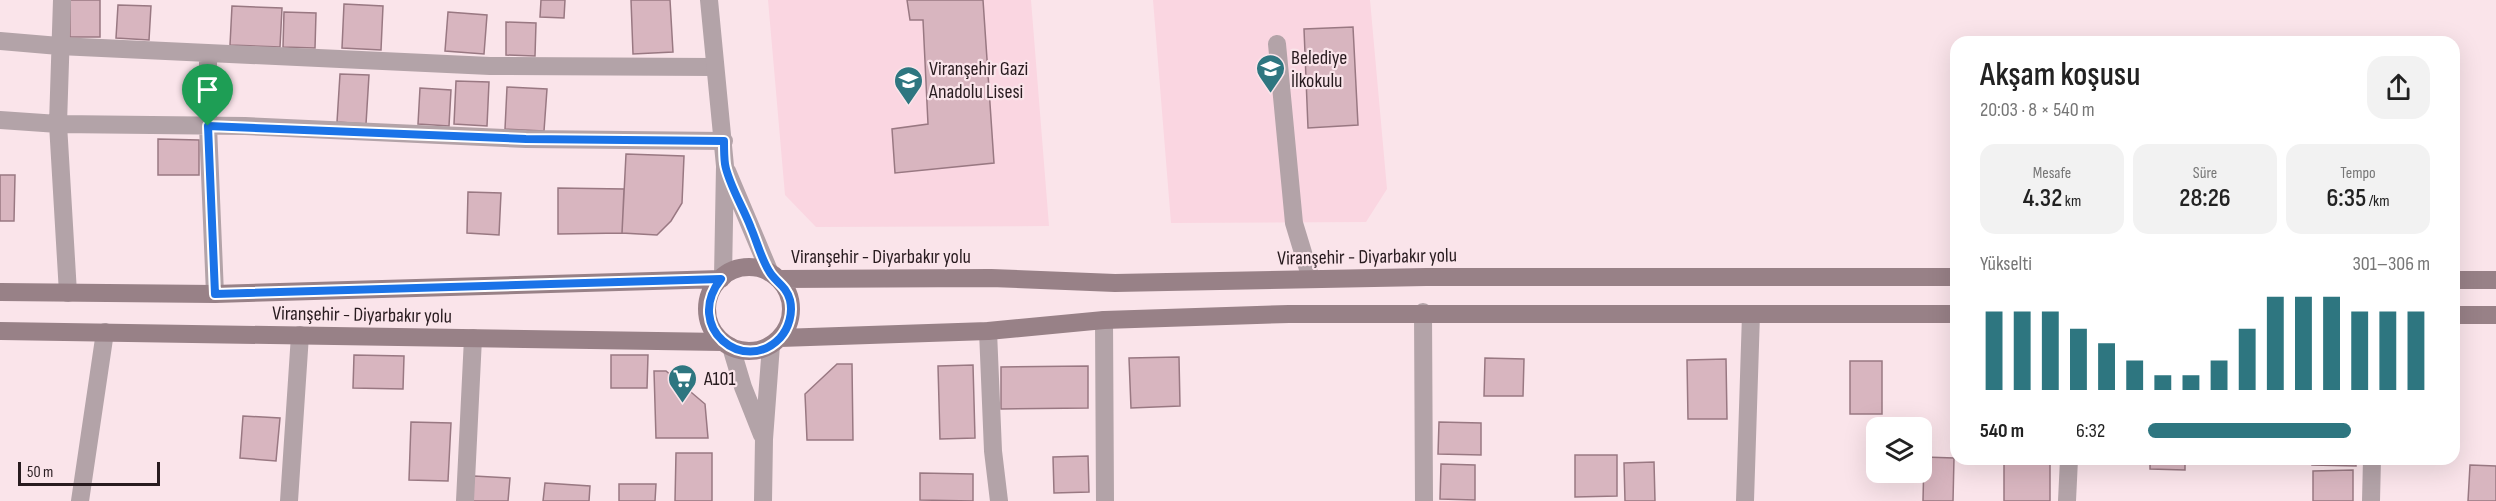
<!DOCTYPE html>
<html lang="tr">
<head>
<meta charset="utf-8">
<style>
	body { margin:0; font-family:"Sofia Sans Condensed",sans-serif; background:#f2f2f2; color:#222; height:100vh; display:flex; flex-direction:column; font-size:22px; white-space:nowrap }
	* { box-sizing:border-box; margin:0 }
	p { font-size:20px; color:#767676 }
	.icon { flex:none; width:33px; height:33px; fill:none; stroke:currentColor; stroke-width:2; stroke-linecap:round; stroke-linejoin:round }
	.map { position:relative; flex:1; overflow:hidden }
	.sheet { position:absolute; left:1950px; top:36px; width:510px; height:429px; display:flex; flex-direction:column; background:#fff; border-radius:18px; box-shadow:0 6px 24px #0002 }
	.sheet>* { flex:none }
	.controls { position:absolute; left:1866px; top:417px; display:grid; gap:12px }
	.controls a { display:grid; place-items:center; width:66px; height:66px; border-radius:12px; background:#fff; box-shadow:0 6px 24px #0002; font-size:30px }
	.scale { position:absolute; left:18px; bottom:15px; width:142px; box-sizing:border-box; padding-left:6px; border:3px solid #281b1f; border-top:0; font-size:16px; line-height:21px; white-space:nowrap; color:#281b1f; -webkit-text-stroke:4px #fae4ea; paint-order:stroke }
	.pin { position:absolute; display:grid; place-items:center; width:51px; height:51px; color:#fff; margin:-62px -26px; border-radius:50% 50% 50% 0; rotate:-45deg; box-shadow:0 0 6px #0007 }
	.pin .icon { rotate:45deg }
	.round { display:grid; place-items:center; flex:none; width:63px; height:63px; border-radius:18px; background:#f2f2f2 }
	.headline { display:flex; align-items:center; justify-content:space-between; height:102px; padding:0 30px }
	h1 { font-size:33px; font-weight:600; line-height:45px }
	.figures { display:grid; grid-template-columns:repeat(3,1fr); gap:9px; height:102px; padding:6px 30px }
	.figures div { display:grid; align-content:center; border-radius:15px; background:#f2f2f2; text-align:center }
	.figures b { font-size:26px; font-weight:600 }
	.figures small { font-size:16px; font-weight:400 }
	.figures p { font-size:16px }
	.chart { height:168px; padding:12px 30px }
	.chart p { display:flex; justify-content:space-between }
	.chart svg { width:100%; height:108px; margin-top:6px; stroke:#2e7680; stroke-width:6 }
	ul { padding:0 30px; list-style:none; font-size:20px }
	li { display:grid; grid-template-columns:96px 72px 1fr; align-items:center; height:45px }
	li i { height:15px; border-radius:8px; background:#2e7680 }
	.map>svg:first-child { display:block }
	.built { fill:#fad6e1 }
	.building { fill:#d8b5bf; stroke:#997882; stroke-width:1.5 }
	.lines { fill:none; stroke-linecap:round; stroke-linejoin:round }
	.minor { stroke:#b3a3a8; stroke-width:18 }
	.tertiary { stroke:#b3a3a8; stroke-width:18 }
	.secondary { stroke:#988187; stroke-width:18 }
	.route-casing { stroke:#fff; stroke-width:12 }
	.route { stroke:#1a73e8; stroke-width:8 }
	.labels { text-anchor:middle; stroke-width:4.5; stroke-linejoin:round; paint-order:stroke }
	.poi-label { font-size:20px; fill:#281b1f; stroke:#fae4ea; text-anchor:start }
	.street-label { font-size:20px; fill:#281b1f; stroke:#fae4ea }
</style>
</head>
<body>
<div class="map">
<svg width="2496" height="501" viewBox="0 0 2496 501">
	<rect width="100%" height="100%" fill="#fae4ea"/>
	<!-- built -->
	<path class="built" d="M 768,0 L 1031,0 L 1049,226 L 816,227 L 785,195 Z
		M 1153,0 L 1370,0 L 1387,189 L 1366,222 L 1171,223 Z"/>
	<!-- building -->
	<path class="building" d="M 70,0 L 100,0 L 100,37 L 70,37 Z
		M 541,0 L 565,0 L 564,18 L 540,17 Z
		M 631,0 L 670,0 L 673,52 L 633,54 Z
		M 907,0 L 983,0 L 994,163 L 895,173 L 892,129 L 928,124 L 923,20 L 910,20 Z
		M 344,4 L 383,6 L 381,50 L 342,48 Z
		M 118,5 L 151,6 L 149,40 L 116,38 Z
		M 232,6 L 282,8 L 280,47 L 230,45 Z
		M 284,12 L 316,13 L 315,48 L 283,47 Z
		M 448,12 L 487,15 L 484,54 L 445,51 Z
		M 506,22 L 536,23 L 535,56 L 506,55 Z
		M 1353,27 L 1358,125 L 1308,128 L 1304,29 Z
		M 340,74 L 369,75 L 366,124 L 337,122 Z
		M 456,81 L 489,82 L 487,126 L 454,124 Z
		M 507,87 L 547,89 L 544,131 L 505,129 Z
		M 420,88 L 451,90 L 449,126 L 418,124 Z
		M 158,139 L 199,140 L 199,175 L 158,175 Z
		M 626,154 L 684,156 L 682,203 L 671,221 L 657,235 L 622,233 Z
		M 0,175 L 15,175 L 14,221 L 0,221 Z
		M 558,188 L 624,189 L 622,233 L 558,234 Z
		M 468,192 L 501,193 L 499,235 L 467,233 Z
		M 354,355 L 404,356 L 403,389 L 353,388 Z
		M 611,355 L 648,355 L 647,388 L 611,388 Z
		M 1179,357 L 1180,406 L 1131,408 L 1129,358 Z
		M 1485,358 L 1524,359 L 1523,396 L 1484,396 Z
		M 1726,359 L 1727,419 L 1688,419 L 1687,360 Z
		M 1850,361 L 1882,361 L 1882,414 L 1850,414 Z
		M 837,364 L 852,364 L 853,440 L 807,440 L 805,394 Z
		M 973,365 L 975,438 L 940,439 L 938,366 Z
		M 1088,366 L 1088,408 L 1001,409 L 1001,367 Z
		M 654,371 L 666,371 L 705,404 L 708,438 L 656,438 Z
		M 243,416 L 280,418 L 276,461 L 240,458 Z
		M 411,422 L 451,423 L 448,481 L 409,480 Z
		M 1439,422 L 1481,423 L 1481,455 L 1438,454 Z
		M 676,453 L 712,453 L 712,501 L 675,501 Z
		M 1575,455 L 1617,455 L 1617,496 L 1575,497 Z
		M 1088,456 L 1089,492 L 1054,493 L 1053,457 Z
		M 1924,457 L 1954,458 L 1953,501 L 1923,501 Z
		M 2004,459 L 2050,459 L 2050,501 L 2004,501 Z
		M 2150,459 L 2185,459 L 2185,470 L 2150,469 Z
		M 2312,459 L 2356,459 L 2356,466 L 2312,465 Z
		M 1654,462 L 1655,501 L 1625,501 L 1624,463 Z
		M 1441,464 L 1475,465 L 1475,500 L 1440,499 Z
		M 2470,465 L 2496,466 L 2496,501 L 2468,501 Z
		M 2353,470 L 2353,501 L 2313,501 L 2313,471 Z
		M 920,473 L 973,474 L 973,501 L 920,500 Z
		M 474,476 L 510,478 L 508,501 L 472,501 Z
		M 545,483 L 590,486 L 589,501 L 543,501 Z
		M 619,484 L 656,484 L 655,501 L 619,501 Z"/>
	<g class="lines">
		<!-- minor -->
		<path class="minor" d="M 62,0 L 58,124 L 68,293
			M 0,41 L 59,46 L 490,66 L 714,67
			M 1277,44 L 1294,223 L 1311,279
			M 208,53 L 208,126 L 215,294
			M 0,120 L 58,124 L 245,126 L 526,139 L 724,141
			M 1423,312 L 1424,501
			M 1104,320 L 1105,501
			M 988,331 L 993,451 L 999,501
			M 80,501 L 105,332
			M 289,501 L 300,335
			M 465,501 L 473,338
			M 1745,501 L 1751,314
			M 2067,501 L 2069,459
			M 2371,501 L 2372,459"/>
		<!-- tertiary -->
		<path class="tertiary" d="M 709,0 L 725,166 L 723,277
			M 727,171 L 770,273
			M 731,347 L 743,387 L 762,435
			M 763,501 L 764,439 L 771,345"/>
		<!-- secondary -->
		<path class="secondary" d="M707 309a42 42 0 1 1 84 0a42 42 0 1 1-84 0Z
			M 778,279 L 991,278 L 1115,283 L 1426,277 L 1956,277
			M 2454,280 L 2496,280
			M 0,292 L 215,294 L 721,279
			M 2454,315 L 2496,315
			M 0,331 L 723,342
			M 780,338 L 988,331 L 1104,320 L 1289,314 L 1956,314"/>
	</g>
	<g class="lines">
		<defs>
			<path id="route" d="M 208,126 L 526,139 L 724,141 C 724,149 724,157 725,164 C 728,183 744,209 751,228 C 757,242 761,258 769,271 C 775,282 786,285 790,300 C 793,313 789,328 780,338 C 744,376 683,327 721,279 L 215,294 Z"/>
		</defs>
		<!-- route casing -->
		<use href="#route" class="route-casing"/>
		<!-- route -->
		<use href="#route" class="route"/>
	</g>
	<!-- icons -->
	<defs>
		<symbol id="school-pin" viewBox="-11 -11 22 30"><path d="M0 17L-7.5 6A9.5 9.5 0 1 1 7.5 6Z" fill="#2e7680" stroke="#fae4ea"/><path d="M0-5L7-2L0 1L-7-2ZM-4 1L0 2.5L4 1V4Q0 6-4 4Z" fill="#fff"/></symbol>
		<symbol id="supermarket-pin" viewBox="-11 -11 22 30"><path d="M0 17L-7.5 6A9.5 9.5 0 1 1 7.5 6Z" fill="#2e7680" stroke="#fae4ea"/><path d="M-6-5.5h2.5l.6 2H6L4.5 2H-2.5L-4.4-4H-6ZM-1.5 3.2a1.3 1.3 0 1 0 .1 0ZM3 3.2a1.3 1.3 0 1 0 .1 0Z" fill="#fff"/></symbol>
	</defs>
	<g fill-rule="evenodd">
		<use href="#school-pin" x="1254" y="52" width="33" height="45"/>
		<use href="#school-pin" x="892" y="64" width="33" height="45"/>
		<use href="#supermarket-pin" x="666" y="362" width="33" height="45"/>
	</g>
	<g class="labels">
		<!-- poi labels -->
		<g class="poi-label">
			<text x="1291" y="64">Belediye<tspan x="1291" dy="23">İlkokulu</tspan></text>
			<text x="929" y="75">Viranşehir Gazi<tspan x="929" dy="23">Anadolu Lisesi</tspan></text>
			<text x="704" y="385">A101</text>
		</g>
		<!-- street labels -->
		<g class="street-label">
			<text x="881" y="263">Viranşehir - Diyarbakır yolu</text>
			<text transform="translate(1367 256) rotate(-1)" y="7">Viranşehir - Diyarbakır yolu</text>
			<text transform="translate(362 314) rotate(1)" y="7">Viranşehir - Diyarbakır yolu</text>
		</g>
	</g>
</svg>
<div class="controls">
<a><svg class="icon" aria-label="layers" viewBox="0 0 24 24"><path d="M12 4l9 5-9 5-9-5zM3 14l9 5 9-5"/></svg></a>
</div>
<div class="scale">50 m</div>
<div class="pin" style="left:208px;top:126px;background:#1e9e55"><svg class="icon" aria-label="arrive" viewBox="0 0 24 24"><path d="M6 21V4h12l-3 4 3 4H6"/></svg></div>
<section class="sheet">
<div class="headline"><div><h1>Akşam koşusu</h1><p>20:03 · 8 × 540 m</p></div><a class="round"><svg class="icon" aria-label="share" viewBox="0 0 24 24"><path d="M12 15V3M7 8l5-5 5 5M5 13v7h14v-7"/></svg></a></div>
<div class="figures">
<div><p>Mesafe</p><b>4.32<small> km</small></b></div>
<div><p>Süre</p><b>28:26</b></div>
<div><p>Tempo</p><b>6:35<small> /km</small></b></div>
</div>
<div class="chart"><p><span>Yükselti</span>301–306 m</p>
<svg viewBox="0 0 160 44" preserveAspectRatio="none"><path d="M5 44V12M15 44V12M25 44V12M35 44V19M45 44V25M55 44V32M65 44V38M75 44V38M85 44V32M95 44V19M105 44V6M115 44V6M125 44V6M135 44V12M145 44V12M155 44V12"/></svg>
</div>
<ul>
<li><b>540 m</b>6:32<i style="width:72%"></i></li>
</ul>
</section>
</div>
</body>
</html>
